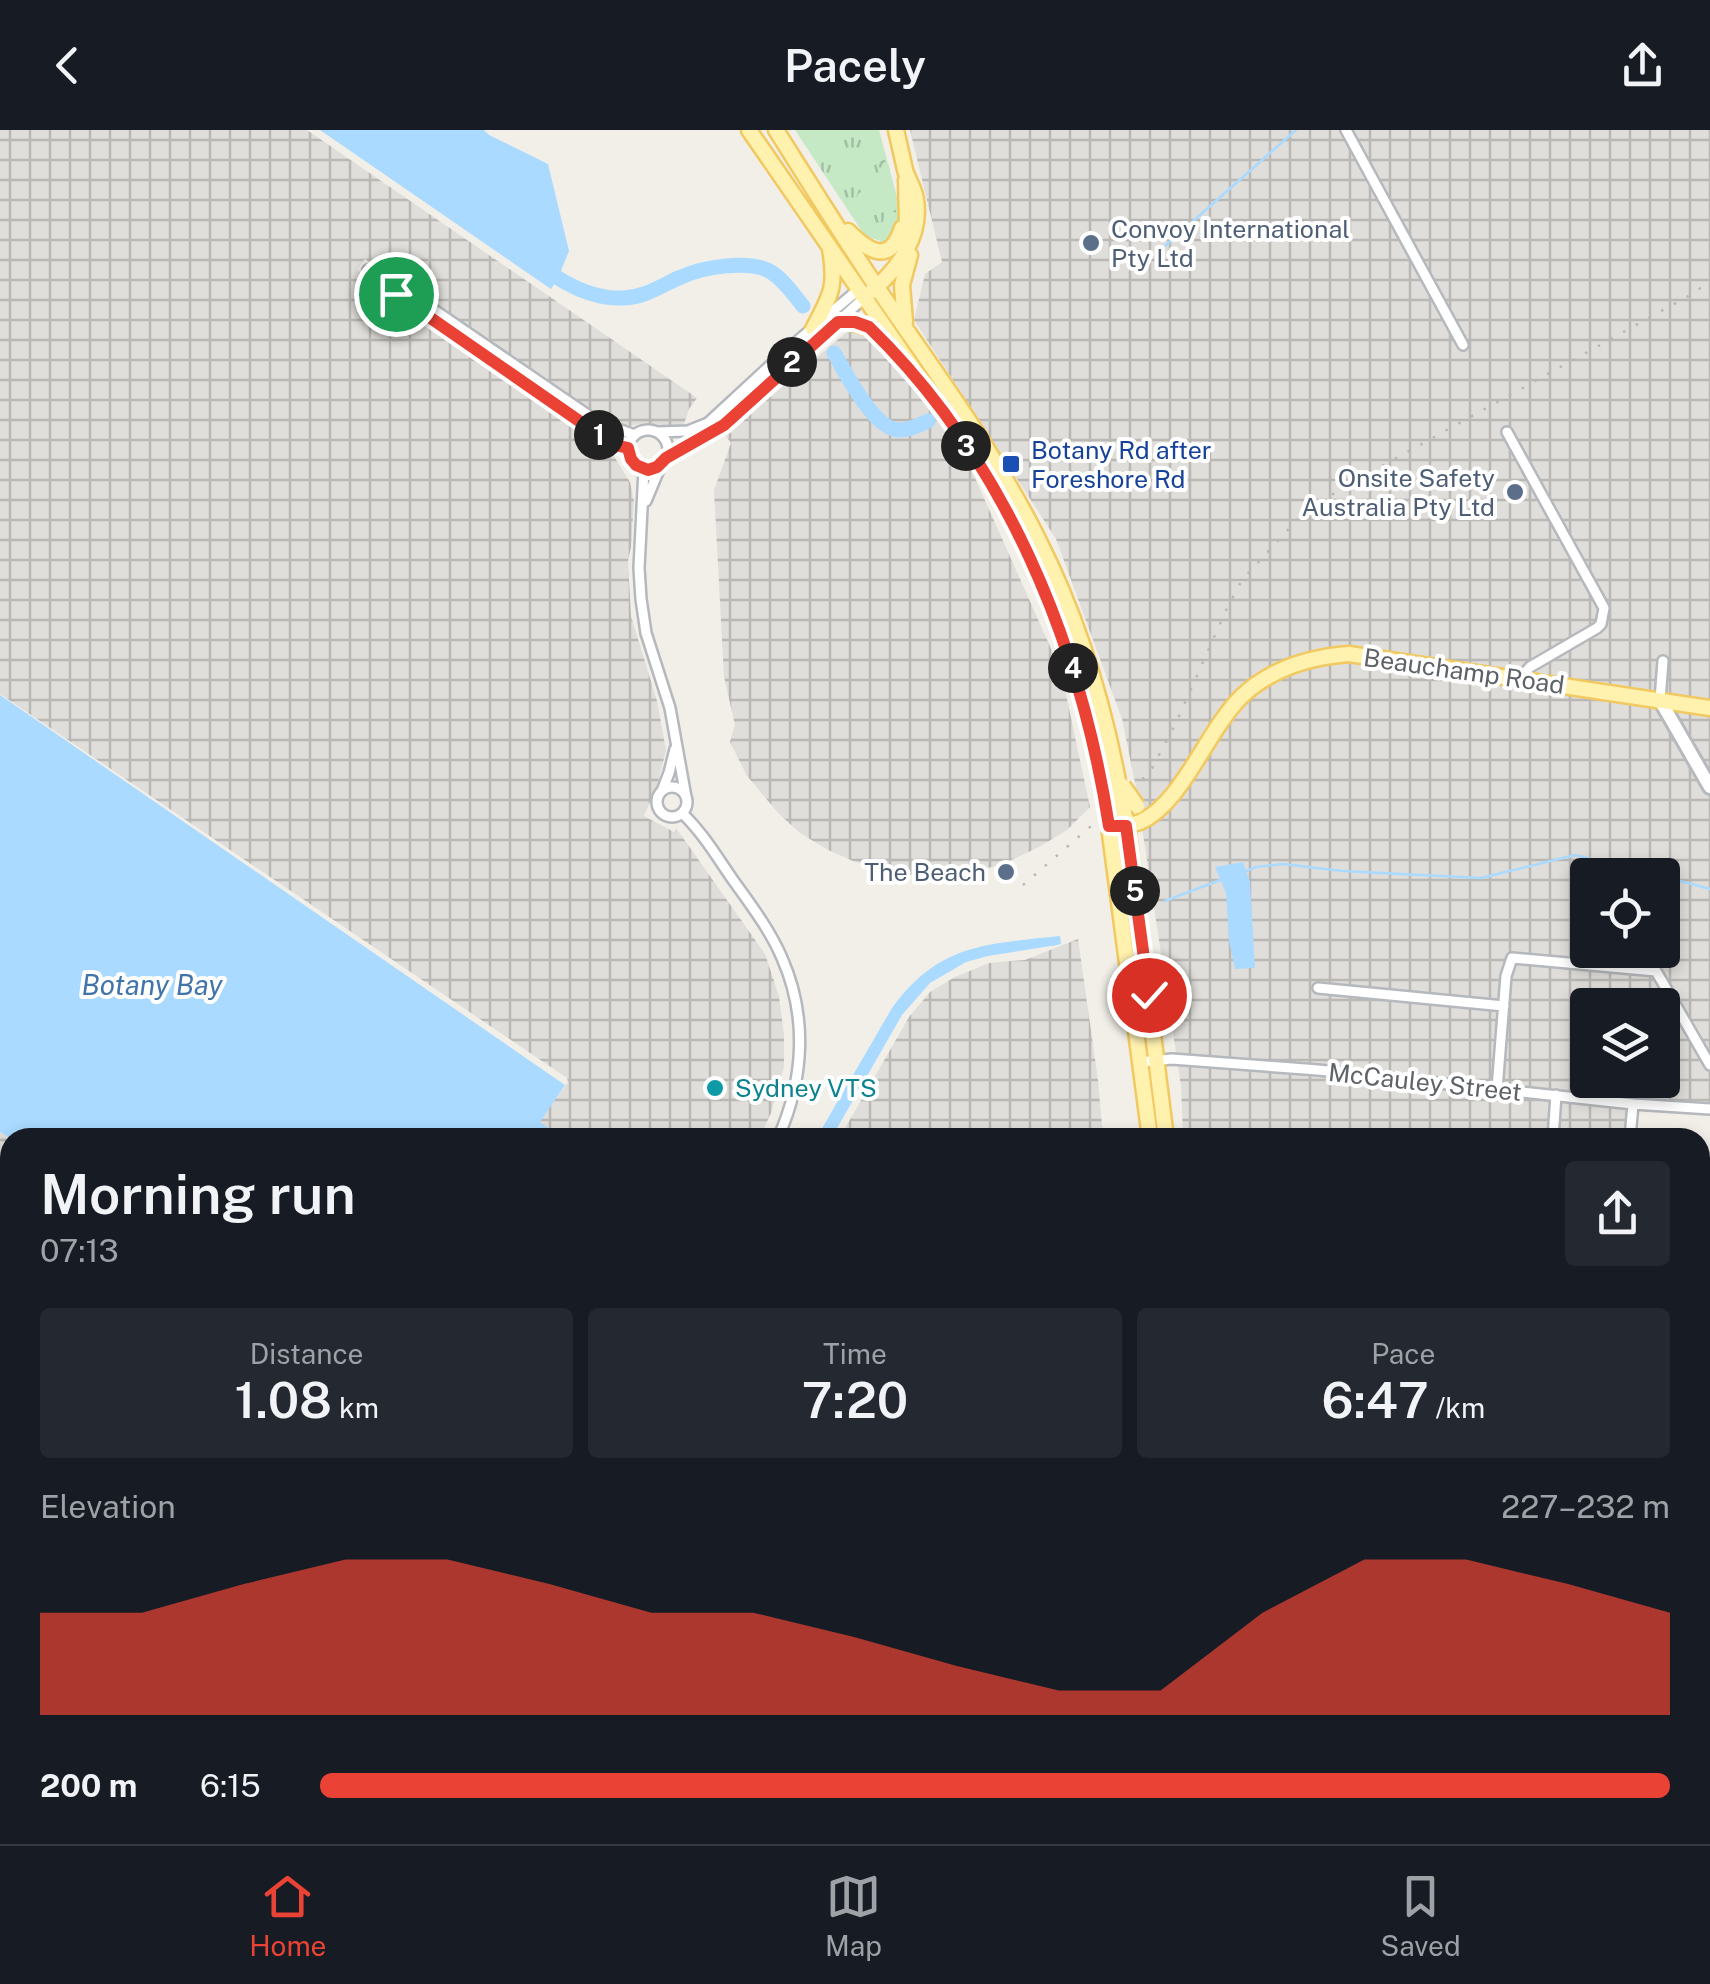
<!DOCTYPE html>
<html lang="en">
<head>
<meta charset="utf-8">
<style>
	body { margin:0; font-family:"Public Sans",sans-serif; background:#242831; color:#f1f3f6; height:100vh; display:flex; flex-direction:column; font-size:38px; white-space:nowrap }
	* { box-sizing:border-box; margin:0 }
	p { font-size:32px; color:#9ea1a6 }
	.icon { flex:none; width:55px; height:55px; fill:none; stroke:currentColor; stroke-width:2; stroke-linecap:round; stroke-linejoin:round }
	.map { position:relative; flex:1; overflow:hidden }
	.side { position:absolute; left:0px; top:998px; width:1710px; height:718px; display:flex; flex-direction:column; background:#171b24; border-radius:30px 30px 0 0; box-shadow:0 5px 15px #0003 }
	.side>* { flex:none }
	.fabs { position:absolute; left:1570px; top:728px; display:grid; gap:20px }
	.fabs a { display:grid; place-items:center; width:110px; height:110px; border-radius:10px; background:#171b24; box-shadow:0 5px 15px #0003; font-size:50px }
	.pin { position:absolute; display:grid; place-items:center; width:85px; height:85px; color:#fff; margin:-42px; border:5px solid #fff; border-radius:50%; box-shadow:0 2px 10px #0007 }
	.km { position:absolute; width:50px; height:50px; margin:-25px; border-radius:50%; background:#222; color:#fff; font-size:28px; line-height:50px; text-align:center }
	.round { display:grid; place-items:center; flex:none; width:105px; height:105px; border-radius:10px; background:#242831 }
	.summary { display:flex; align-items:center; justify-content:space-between; height:170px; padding:0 40px }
	h1 { font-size:55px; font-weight:600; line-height:75px }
	.figures { display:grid; grid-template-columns:repeat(3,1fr); gap:15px; height:170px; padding:10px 40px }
	.figures div { display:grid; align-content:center; border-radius:10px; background:#242831; text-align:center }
	.figures b { font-size:50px; font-weight:600 }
	.figures small { font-size:28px; font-weight:400 }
	.figures p { font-size:28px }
	.chart { height:280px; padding:20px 40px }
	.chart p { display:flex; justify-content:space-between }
	.chart svg { width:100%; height:180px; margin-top:10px; fill:#ea4335; opacity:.7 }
	ul { padding:0 40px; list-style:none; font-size:32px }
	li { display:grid; grid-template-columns:160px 120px 1fr; align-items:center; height:75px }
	li i { height:25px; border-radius:12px; background:#ea4335 }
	header { display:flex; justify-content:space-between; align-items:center; height:130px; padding:0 40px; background:#171b24; font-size:45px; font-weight:600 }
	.tab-bar { display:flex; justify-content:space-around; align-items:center; height:140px; border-top:2px solid #363941; background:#171b24; font-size:28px; color:#9ea1a6 }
	.tab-bar a { display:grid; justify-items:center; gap:5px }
	.tab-bar .selected { color:#ea4335 }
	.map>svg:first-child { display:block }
	.industrial { fill:url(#industrial-grid); fill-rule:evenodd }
	.grass { fill:url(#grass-tufts) }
	.forest { fill:url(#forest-crowns) }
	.park { fill:#c5e8c5 }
	.water { fill:#aadaff }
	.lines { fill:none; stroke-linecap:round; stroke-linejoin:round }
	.stream { stroke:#aadaff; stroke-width:2.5 }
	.river { stroke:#aadaff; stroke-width:15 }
	.street-casing { stroke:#b5b8bc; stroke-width:14 }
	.secondary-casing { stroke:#b6babf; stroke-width:18 }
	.primary-casing { stroke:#f2c960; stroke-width:19 }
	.street { stroke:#fff; stroke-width:9 }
	.secondary { stroke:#fff; stroke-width:12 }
	.primary { stroke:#fff2af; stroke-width:14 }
	.rail { stroke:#b6b7b8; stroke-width:2.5; stroke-dasharray:2.5 12; stroke-linecap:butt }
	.primary-bridge-casing { stroke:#f2c960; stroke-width:19; stroke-linecap:butt }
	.primary-bridge { stroke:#fff2af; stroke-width:14 }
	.route-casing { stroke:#fff; stroke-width:20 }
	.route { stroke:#ea4335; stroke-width:12 }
	.service-dot { fill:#5c6f8a; stroke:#fff; stroke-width:4 }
	.transit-dot { fill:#1a4fb4; stroke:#fff; stroke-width:4 }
	.culture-dot { fill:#0f9aa8; stroke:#fff; stroke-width:4 }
	.labels { text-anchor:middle; stroke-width:8; stroke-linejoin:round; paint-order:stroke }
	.service-label { font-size:25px; fill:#4e5e75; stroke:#fff; text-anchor:end }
	.transit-label { font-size:25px; fill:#164399; stroke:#fff; text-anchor:start }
	.street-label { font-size:25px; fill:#5f6368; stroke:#fff }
	.culture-label { font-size:25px; fill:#0d838f; stroke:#fff; text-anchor:start }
	.water-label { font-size:28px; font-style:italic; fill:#4174aa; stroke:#fff }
</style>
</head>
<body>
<header><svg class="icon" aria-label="back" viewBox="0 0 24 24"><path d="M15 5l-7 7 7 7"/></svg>Pacely<svg class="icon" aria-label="share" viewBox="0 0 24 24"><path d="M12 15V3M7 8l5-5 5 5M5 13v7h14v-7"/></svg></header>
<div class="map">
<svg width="1710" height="1714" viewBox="0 0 1710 1714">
	<defs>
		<pattern id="industrial-grid" width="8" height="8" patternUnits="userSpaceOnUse" patternTransform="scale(2.5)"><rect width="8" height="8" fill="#e0deda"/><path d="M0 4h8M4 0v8" fill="none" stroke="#b9b8b5"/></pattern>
		<pattern id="grass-tufts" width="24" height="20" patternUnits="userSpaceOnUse" patternTransform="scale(2.5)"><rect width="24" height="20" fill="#c5e8c5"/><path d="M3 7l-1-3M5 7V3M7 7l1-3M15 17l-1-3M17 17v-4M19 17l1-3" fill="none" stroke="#a3c0a4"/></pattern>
		<pattern id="forest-crowns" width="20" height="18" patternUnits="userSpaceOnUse" patternTransform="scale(2.5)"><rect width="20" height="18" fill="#c5e8c5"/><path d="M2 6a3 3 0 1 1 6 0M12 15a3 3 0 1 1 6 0" fill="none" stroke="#a3c0a4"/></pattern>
	</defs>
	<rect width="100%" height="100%" fill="#f1efe8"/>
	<!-- industrial -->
	<path class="industrial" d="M 0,0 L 307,0 L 697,268 L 689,279 L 683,297 L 643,293 L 630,296 L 602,290 L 365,129 L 357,140 L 402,171 L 399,177 L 612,323 L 630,352 L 634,371 L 631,417 L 628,431 L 631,486 L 657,571 L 666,620 L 658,653 L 644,686 L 674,702 L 676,698 L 765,824 L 779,866 L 784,905 L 784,937 L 771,983 L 760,1007 L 559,1007 L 538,993 L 568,952 L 567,948 L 0,564 Z
		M 910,0 L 1710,0 L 1710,979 L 1634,974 L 1630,1007 L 1183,1007 L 1181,956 L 1136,658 L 1122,589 L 1056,409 L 914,190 L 925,144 L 942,132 ZM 1588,745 L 1662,745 L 1662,820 L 1588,820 ZM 1588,875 L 1662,875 L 1662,950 L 1588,950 Z
		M 857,199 L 881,212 L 971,339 L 1057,532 L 1064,555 L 1090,677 L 1067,700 L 1041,716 L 1001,735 L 958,745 L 905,745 L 853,731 L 828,720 L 800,703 L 779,684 L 747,646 L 730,612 L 735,595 L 724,547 L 714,360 L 731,313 L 725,305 L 848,201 Z
		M 1078,809 L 1098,950 L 1103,1007 L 840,1007 L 909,887 L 930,862 L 955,847 L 989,833 L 1025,830 Z
		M 0,1002 L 10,1008 L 10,1626 L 0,1620 Z
		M 0,1666 L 10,1672 L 10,1705 L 67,1705 L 83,1714 L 0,1714 Z
		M 151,1705 L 740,1705 L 727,1714 L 167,1714 Z
		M 804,1705 L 1097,1705 L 1095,1714 L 791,1714 Z
		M 1207,1705 L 1305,1705 L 1300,1714 L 1212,1714 Z"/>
	<!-- grass -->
	<path class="grass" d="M 795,0 L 879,0 L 897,67 L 898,84 L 881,111 L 865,106 Z"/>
	<!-- forest -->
	<path class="forest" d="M 880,26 C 899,39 887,60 877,75 L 858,77 L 856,68 L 859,63 C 890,58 873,45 880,26 Z
		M 899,79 L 903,79 L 902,91 L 884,117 L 880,114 C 880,98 881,82 899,79 Z
		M 1082,1705 L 1157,1705 L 1161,1714 L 1079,1714 Z"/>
	<!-- park -->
	<path class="park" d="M 1700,1197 L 1710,1209 L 1710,1262 L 1700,1268 Z"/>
	<!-- water -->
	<path class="water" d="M 320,0 L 484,0 L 489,5 L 548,34 L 569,121 L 558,148 L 551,159 Z
		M 0,565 L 565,955 L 540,992 L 561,1007 L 10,1008 L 0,1002 Z
		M 1243,732 L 1250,752 L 1255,838 L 1235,839 L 1229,811 L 1226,763 L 1215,737 Z
		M 1060,806 L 1061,814 L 1057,815 L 988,826 L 966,832 L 930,853 L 902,885 L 832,1007 L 817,1007 L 892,878 C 939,813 987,814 1060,806 Z"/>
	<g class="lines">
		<!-- stream -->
		<path class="stream" d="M 1156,124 L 1296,0
			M 1246,741 L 1256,737 L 1283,734 L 1342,741 L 1481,748 L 1575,725 L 1658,745
			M 1662,746 L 1710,759
			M 1165,771 L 1220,750"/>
		<!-- river -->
		<path class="river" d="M 558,148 C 577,160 601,169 624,168 C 646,167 662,155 681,147 C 703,137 750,129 771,142 C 784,150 794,165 803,176
			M 834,223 C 846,243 873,298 898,300 C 908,301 919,295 928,291"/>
		<defs>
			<path id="street" d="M 1346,0 L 1463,215
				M 368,140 L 396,164 L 595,302 L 615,315 L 628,318
				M 383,148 L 402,158 L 598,292 L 635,305
				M628 320a20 20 0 1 1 40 0a20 20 0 1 1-40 0Z
				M 657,302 L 688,301 L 708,293 L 788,219 L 859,159
				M 1507,302 L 1604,478 L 1601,494 L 1597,498 L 1530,537 L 1521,548
				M 666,328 L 702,310 L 724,295 L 865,167
				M 644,339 L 639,438 L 641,469 L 646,503 L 670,578 L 686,667
				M 646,371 L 661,335
				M 1660,570 L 1663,531
				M657 672a15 15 0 1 1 30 0a15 15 0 1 1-30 0Z
				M 662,661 L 669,643 L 675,619
				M 682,683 C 703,703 717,727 733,750 C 751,775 770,800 782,828 C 808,887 804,950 778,1008
				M 1318,858 L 1504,876
				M 1140,932 L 1172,929 L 1318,940 L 1633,974 L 1710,979
				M 1497,959 L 1506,846 L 1512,828 L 1656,841 L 1710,935
				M 1553,1008 L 1556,965
				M 1630,1008 L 1633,974
				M 1700,1196 L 1710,1209
				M 1700,1447 L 1710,1465
				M 1689,1705 L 1694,1714
				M 1574,1714 L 1590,1705"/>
			<path id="secondary" d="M 1660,570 L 1710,657
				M 0,1638 L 10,1644
				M 0,1649 L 10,1654
				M 99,1705 L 114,1714"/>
			<path id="primary" d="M 749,0 L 973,325 C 1039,427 1080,541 1103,661
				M 776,0 C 807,49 838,99 870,147 C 928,233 992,316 1038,409 C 1076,484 1101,564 1117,646
				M 848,101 C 869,122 890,135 902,98
				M 902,108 L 907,93 L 906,50
				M 872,161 C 898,139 922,106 916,70 C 915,59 908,50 905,40 C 902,26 899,13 896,0
				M 838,192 C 867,192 876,201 894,223
				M 905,192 L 902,155 L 910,125
				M 813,199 C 830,166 837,158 830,119
				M 1126,688 L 1166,1008
				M 1150,1008 L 1109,696 C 1119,696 1130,696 1140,692 C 1182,674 1207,600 1242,566 C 1272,538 1309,527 1349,524 L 1710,578
				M 1172,1705 L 1176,1714
				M 1189,1705 L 1193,1714
				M 750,1714 L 763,1705
				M 772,1714 L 784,1705"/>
		</defs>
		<!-- street casing -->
		<use href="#street" class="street-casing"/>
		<!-- secondary casing -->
		<use href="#secondary" class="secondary-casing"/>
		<!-- primary casing -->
		<use href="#primary" class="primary-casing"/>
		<!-- street -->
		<use href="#street" class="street"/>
		<!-- secondary -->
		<use href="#secondary" class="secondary"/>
		<!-- primary -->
		<use href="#primary" class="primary"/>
		<!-- rail -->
		<path class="rail" d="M 1023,755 L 1135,658 L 1152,638 L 1176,593 L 1227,478 L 1242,450 L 1295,392 L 1337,361 L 1692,164 L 1710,151"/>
		<defs>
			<path id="primary-bridge" d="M 1117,646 L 1125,687
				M 1123,656 L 1137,676
				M 1103,661 L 1109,696"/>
		</defs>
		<!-- primary-bridge casing -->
		<use href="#primary-bridge" class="primary-bridge-casing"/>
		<!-- primary-bridge -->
		<use href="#primary-bridge" class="primary-bridge"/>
	</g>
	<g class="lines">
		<defs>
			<path id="route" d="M 396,164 L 595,302 L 615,315 L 628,318 L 631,329 L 636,335 L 648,340 L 657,337 L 666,328 L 724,295 L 838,192 L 855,192 L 869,197 C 1005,329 1080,511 1109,696 L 1126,696 L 1149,865"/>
		</defs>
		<!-- route casing -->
		<use href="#route" class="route-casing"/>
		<!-- route -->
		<use href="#route" class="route"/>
	</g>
	<!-- markers -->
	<g class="service-dot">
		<circle cx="1091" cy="113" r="10"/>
		<circle cx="1515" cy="362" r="10"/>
		<circle cx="1006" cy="742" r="10"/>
	</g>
	<rect class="transit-dot" x="1001" y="324" width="20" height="20" rx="5"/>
	<circle class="culture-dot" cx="715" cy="958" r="10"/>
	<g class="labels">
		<!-- service labels -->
		<g class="service-label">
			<text x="1111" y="108" text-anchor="start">Convoy International<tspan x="1111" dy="29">Pty Ltd</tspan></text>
			<text x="1495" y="357">Onsite Safety<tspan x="1495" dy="29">Australia Pty Ltd</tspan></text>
			<text x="986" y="751">The Beach</text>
		</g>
		<!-- transit labels -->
		<g class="transit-label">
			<text x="1031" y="329">Botany Rd after<tspan x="1031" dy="29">Foreshore Rd</tspan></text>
		</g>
		<!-- street labels -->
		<g class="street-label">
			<text transform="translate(1464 541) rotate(8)" y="9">Beauchamp Road</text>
			<text transform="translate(1425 952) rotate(6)" y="9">McCauley Street</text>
		</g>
		<!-- culture labels -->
		<g class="culture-label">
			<text x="735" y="967">Sydney VTS</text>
		</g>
		<!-- water labels -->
		<g class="water-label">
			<text x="152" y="865">Botany Bay</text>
		</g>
	</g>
</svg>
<div class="fabs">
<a><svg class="icon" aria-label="locate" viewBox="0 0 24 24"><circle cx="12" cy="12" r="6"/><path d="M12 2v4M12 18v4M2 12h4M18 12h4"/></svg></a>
<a><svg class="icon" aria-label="layers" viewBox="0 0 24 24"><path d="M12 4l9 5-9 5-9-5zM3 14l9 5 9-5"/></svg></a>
</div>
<div class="pin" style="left:396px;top:164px;background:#1e9e55"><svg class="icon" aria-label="arrive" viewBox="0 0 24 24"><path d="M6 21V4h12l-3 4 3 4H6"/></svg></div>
<div class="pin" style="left:1149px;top:865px;background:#d93025"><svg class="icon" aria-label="check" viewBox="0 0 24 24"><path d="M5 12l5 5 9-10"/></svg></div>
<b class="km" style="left:599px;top:305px">1</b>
<b class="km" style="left:792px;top:232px">2</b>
<b class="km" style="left:966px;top:316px">3</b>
<b class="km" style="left:1073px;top:538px">4</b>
<b class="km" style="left:1135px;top:761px">5</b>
<section class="side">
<div class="summary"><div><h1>Morning run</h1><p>07:13</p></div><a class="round"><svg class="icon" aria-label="share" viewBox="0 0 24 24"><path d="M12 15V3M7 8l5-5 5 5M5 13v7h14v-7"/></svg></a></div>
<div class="figures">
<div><p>Distance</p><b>1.08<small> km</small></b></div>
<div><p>Time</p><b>7:20</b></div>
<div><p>Pace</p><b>6:47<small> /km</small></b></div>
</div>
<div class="chart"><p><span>Elevation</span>227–232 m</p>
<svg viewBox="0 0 160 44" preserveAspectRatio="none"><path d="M0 44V19L10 19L20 12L30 6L40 6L50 12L60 19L70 19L80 25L90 32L100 38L110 38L120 19L130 6L140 6L150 12L160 19V44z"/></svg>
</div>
<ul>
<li><b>200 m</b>6:15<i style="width:100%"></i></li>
</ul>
</section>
</div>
<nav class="tab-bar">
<a class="selected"><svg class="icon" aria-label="home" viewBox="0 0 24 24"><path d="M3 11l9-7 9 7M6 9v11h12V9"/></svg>Home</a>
<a><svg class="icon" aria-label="map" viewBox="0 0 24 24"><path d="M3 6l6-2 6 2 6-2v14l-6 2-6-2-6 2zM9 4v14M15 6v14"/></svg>Map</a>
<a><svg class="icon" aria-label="saved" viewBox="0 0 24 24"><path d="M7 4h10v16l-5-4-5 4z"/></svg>Saved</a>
</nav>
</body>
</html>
